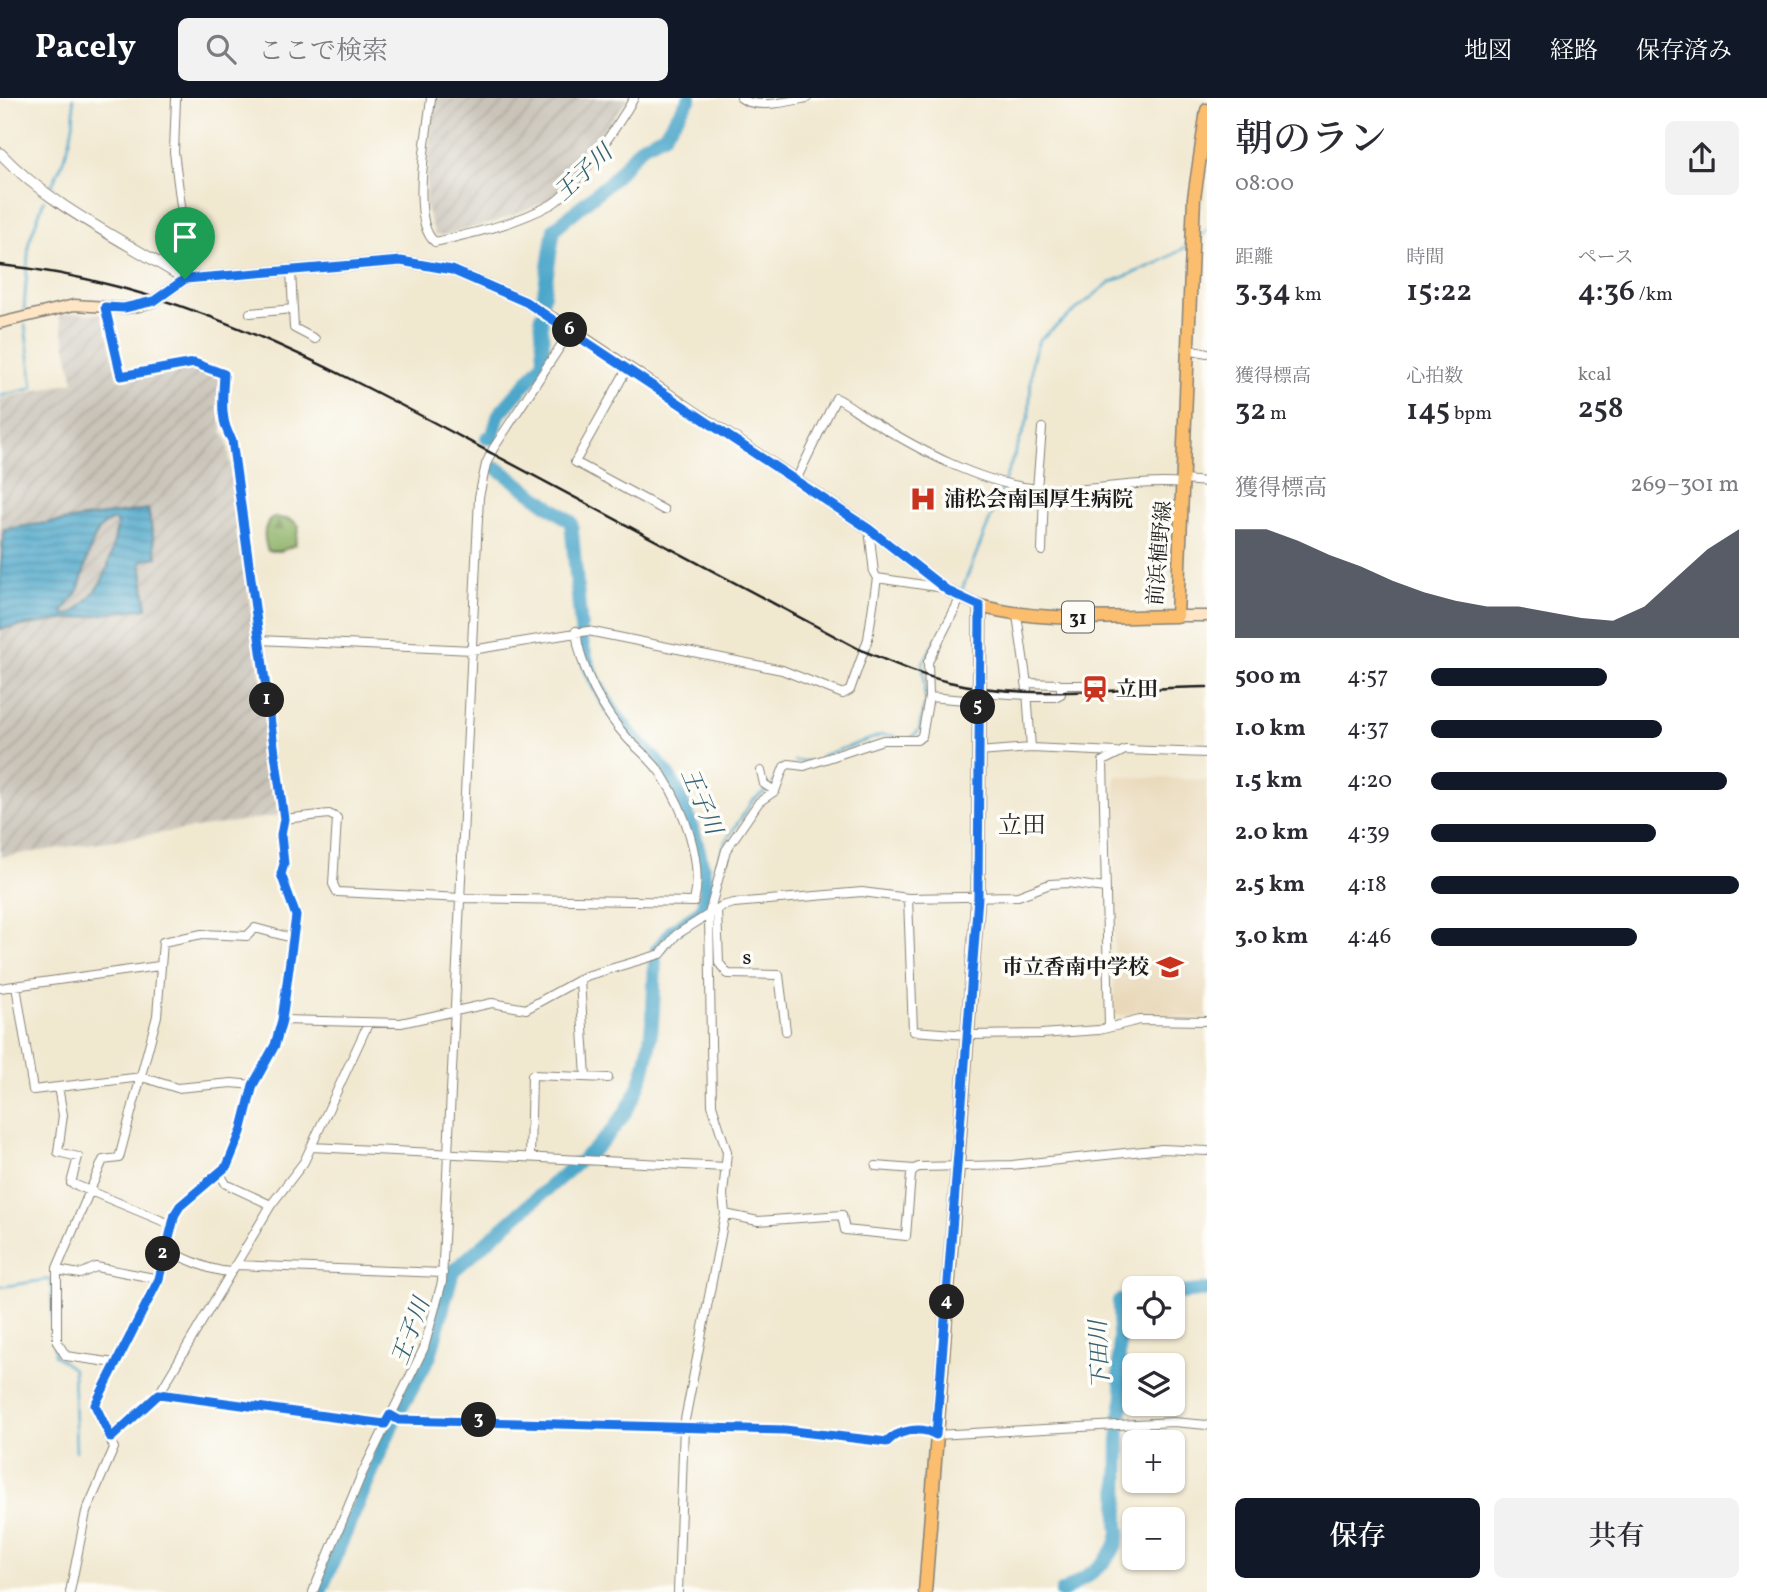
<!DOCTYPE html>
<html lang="ja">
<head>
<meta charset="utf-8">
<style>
	body { margin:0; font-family:Vollkorn,"Noto Serif JP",serif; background:#f2f2f3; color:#2b2b33; height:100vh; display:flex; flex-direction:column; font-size:26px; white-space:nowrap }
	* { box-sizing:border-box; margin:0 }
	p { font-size:23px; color:#7c7c81 }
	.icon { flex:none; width:38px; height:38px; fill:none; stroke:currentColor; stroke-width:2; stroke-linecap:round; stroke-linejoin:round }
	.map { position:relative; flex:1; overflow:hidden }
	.drawer { display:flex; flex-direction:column; background:#fff; width:560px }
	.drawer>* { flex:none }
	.tools { position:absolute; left:1122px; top:1178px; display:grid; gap:14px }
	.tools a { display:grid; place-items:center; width:63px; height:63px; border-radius:10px; background:#fff; box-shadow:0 2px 5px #0004; font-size:35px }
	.pin { position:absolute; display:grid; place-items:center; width:60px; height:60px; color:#fff; margin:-72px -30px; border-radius:50% 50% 50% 0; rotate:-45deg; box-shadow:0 0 7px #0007 }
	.pin .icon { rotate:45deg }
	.km { position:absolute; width:35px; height:35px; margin:-18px; border-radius:50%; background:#222; color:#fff; font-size:19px; line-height:35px; text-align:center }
	.round { display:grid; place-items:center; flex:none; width:74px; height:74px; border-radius:10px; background:#f2f2f3 }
	.summary { display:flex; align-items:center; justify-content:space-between; height:119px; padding:0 28px }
	h1 { font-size:38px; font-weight:600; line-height:52px }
	.stats { display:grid; grid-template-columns:repeat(3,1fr); gap:10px; height:119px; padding:7px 28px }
	.stats div { display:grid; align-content:center }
	.stats b { font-size:30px; font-weight:600 }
	.stats small { font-size:19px; font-weight:400 }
	.stats p { font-size:19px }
	.chart { height:196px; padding:14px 28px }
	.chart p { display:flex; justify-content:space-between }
	.chart svg { width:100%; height:126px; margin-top:7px; fill:#111827; opacity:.7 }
	.primary-button { display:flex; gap:14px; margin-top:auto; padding:14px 28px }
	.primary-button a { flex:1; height:80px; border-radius:10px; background:#111827; color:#fff; font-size:28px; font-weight:600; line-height:80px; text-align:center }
	.primary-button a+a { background:#f2f2f3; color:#2b2b33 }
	ul { padding:0 28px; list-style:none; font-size:23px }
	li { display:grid; grid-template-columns:112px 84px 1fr; align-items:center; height:52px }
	li i { height:18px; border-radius:9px; background:#111827 }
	header { display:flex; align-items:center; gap:42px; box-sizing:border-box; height:98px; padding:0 35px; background:#111827; color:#fff }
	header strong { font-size:33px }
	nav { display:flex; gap:38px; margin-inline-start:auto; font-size:24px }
	.search { width:490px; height:63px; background:#f2f2f3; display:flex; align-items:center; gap:18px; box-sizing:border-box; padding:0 24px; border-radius:10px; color:#7c7c81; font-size:26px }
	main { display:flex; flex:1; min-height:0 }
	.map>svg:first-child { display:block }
	.built { fill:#e9d9ba }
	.industrial { fill:url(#industrial-furrows) }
	.forest { fill:url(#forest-firs); stroke:#546641; stroke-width:2 }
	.water { fill:url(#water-rules); stroke:#346273; stroke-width:2; fill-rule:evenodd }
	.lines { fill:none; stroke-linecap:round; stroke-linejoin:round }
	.stream { stroke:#4da7ca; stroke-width:2.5 }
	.river { stroke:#4da7ca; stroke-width:14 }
	.minor-casing { stroke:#868276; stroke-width:10 }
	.tertiary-casing { stroke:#868276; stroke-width:12 }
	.secondary-casing { stroke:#868276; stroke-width:13 }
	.primary-casing { stroke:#868276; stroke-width:15 }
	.minor { stroke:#fff; stroke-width:8 }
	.tertiary { stroke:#fff; stroke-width:10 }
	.secondary { stroke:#fde5c5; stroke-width:10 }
	.primary { stroke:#fbbd6e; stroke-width:12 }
	.rail { stroke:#1c1c1c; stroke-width:2.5 }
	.route-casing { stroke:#fff; stroke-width:14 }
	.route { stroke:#1a73e8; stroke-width:9 }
	.labels { text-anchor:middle; stroke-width:7; stroke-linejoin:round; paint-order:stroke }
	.shield { fill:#fdfcf7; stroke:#605f5e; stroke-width:2 }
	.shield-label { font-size:19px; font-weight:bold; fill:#1c1c1c }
	.poi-label { font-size:21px; font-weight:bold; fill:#1c1c1c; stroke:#fdfcf7; text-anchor:start }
	.street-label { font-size:21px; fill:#1c1c1c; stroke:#fdfcf7 }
	.water-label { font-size:23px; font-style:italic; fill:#346273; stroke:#fdfcf7 }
	.quarter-label { font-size:24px; fill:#1c1c1c; stroke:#fdfcf7 }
</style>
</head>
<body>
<header>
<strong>Pacely</strong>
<div class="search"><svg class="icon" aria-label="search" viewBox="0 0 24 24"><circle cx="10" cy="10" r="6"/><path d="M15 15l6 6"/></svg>ここで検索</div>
<nav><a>地図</a><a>経路</a><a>保存済み</a></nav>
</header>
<main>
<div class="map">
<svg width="1207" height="1494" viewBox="0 0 1207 1494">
	<defs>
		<pattern id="industrial-furrows" width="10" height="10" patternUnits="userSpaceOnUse" patternTransform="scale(1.75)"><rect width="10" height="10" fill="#c9c3b8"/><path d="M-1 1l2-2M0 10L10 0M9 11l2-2" fill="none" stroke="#aca79e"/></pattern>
		<pattern id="forest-firs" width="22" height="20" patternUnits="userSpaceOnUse" patternTransform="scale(1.75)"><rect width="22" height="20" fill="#8cb166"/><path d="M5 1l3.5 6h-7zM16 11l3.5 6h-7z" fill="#728f53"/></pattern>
		<pattern id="water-rules" width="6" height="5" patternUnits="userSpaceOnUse" patternTransform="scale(1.75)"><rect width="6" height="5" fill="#4da7ca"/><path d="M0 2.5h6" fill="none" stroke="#3f87a3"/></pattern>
	</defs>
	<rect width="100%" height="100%" fill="#fdfcf7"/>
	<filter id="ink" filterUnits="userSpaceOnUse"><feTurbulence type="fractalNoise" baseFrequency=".0143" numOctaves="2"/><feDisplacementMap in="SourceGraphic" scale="14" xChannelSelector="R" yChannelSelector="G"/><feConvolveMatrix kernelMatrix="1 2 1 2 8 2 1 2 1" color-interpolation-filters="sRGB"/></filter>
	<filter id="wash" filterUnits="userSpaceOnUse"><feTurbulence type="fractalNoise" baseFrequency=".00686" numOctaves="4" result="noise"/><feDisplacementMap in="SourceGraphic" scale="28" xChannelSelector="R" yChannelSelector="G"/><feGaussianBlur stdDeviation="1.57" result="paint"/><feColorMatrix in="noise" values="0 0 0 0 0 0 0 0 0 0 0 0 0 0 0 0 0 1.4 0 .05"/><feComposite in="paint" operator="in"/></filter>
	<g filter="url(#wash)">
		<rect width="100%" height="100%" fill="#f1e8d0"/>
		<!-- built -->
		<path class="built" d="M 1115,678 L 1207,682 L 1207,920 L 1114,917 Z"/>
		<!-- industrial -->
		<path class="industrial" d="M 433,0 L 628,0 L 553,101 L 493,125 L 445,137 L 435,137 L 425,106 Z
			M 73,215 L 103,216 L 118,282 L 195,270 L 220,278 L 222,333 L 227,342 L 280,715 L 276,718 L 0,759 L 0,301 L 74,284 L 59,217 Z"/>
		<!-- forest -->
		<path class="forest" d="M 273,419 L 292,422 L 299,428 L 295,447 L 281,453 L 268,453 C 263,440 262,428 273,419 Z"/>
		<!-- water -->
		<path class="water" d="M 148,411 L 157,459 L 141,463 L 147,510 L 0,531 L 0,474 L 4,431 ZM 115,422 L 117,428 C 110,463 109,481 83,506 C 77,512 74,517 65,517 L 63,513 C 68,506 73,501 77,494 C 87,476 88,426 115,422 Z"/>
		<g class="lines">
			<!-- stream -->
			<path class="stream" d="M 49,93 C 63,66 78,32 73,0
				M 1196,143 L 1207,132
				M 24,212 L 29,144 L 44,102
				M 0,298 L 33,290 L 25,227
				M 1004,384 L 1029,318 L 1032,263 L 1039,242 L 1109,185 L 1158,165 L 1188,148
				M 961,494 L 1003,389
				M 925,601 L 923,565 L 936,541
				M 912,639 L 919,632 L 924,607
				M 821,658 L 882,637 L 895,638
				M 794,663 L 808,663
				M 712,791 L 717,764 L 727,741 L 753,702 L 771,690 L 782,667
				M 702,812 L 710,805
				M 0,1189 L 51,1181 L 54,1257 L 73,1271 L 76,1353"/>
			<!-- river -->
			<path class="river" d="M 543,201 L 554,131 L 611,83 L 642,48 L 664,37 L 690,0
				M 487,340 L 492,340 L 499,316 L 541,268 L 544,261 L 541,218
				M 497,370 L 571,424 L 581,530
				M 581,536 C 584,570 607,609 630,635 C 641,649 656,660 666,674 C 682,698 692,726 699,753 C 704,771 708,794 702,812 L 672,833 L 657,852
				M 584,1060 C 654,1003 652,943 655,861
				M 1172,1196 L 1207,1192
				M 1119,1323 L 1124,1298 L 1119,1278 L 1119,1203 L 1134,1201
				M 1118,1429 L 1119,1329
				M 320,1494 L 394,1323 L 430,1258 L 453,1173 L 577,1065
				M 1062,1494 C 1084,1480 1118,1462 1119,1433"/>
		</g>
	</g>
	<g filter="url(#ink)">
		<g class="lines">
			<defs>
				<path id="minor" d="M 176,0 L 174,54 L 189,169 L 185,181
					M 431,0 C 428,31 409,124 435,144 C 474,135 516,126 552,106 C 574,93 620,24 634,0
					M 741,0 C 756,12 790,3 807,0
					M 291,173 L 294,230 L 315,241
					M 250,215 L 293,211
					M 1188,251 L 1207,255
					M 627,271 L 575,364 L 664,412
					M 796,382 L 836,300 C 847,305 856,313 867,320 C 918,351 979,386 1039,391 C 1088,396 1135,381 1184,386
					M 1184,382 L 1207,384
					M 1037,391 L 1042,330
					M 869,431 L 874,475 L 877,480 L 944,490
					M 1042,453 L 1044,392
					M 1017,517 L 1026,579 L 1031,650
					M 259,542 L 472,552 L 588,533 L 782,572 L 843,596 L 850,592 L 868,541 L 877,480
					M 1026,585 L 1058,586 L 1061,589 L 1061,596 L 1055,599 L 1027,599
					M 1060,587 L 1093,587
					M 978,594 L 1027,597
					M 929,599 L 928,564 L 961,499
					M 978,654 L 1031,650 L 1116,654
					M 761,673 L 764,686 L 775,693
					M 284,721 L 329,716 L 337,720 L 333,786 L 337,794 L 462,800 L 694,804 C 704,763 684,711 662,677 C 654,664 640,653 629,642 C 603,614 580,571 576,533
					M 908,800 L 913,933 L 968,937 L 1041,936 L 1099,932 L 1140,922 L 1207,923
					M 717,811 L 719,865 L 728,876 L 779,877 L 786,933
					M 580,882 L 586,979
					M 16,888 L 33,992 L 142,979 L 177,990 L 232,985 L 253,987
					M 0,890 L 159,868
					M 282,922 L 401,925 L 492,905 L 526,911 L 586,878 L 661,856 L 676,837 L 722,808 L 734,805 L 862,794 L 908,800 L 1018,798 L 1050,786 L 1068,785 L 1105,790
					M 1109,928 L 1103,663 L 1125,652 L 1207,655
					M 58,989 L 63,1017 L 58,1054 L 78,1059 L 71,1085 L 172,1127
					M 311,1049 L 726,1069
					M 530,1058 L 532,977 L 608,980
					M 876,1068 L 914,1071
					M 220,1076 L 226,1086 L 271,1107
					M 725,1116 L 758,1123 L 842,1117 L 845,1132 L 906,1138 L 911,1077 L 914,1071 L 919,1069 L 1012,1067 L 1162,1051 L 1207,1053
					M 164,1154 C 191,1159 201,1172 231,1174
					M 235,1167 L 443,1175
					M 57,1172 L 80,1176 L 96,1169 L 159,1181
					M 115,1265 L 66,1258 L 57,1244 L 57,1170 L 103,1062 L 119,1060 L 157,918 L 163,844 L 202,836 L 247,838 L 255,830 L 292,840
					M 159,1296 L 385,1326
					M 390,1317 L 399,1322 L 785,1332 L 888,1344 C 898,1332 922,1328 936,1337 L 1173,1324 L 1207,1327
					M 111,1340 L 159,1296 L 271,1107 L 304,1064 L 368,926
					M 70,1494 L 86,1414 L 114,1350 L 95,1307 L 159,1181 L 175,1116 L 180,1108 L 227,1068 L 241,1034 L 253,987 L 275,947 L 282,922 L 296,819 L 281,776 L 284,766 L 281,737 L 284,721 L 232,342 C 219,323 223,298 224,276 L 194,265 L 121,277 L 105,209
					M 313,1494 L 361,1378 L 424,1250 L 442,1184 L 479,399 L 486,366 L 493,351 L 571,232
					M 678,1494 L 684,1327 L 725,1116 L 723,1097 L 727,1054 L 712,1007 L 709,816 L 726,752 L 759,704 L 775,693 L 784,669 L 789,666 L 804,668 L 883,642 L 917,642 L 922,638 L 929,599 L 978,603"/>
				<path id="tertiary" d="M 0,55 C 52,110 122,141 185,181"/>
				<path id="secondary" d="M 0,225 L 74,207 L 124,210 L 138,208 L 154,203 L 185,181 L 401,163 L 452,172 L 526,204 L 561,225 L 869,431 L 948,493 L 980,508
					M 1177,518 L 1207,518"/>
				<path id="primary" d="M 925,1494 L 978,799 L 980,508 C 1043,525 1111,519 1177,518 L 1194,100 L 1207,12"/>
			</defs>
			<!-- minor casing -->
			<use href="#minor" class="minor-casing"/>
			<!-- tertiary casing -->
			<use href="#tertiary" class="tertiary-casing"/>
			<!-- secondary casing -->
			<use href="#secondary" class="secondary-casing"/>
			<!-- primary casing -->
			<use href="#primary" class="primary-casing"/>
			<!-- minor -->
			<use href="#minor" class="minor"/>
			<!-- tertiary -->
			<use href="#tertiary" class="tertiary"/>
			<!-- secondary -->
			<use href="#secondary" class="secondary"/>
			<!-- primary -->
			<use href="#primary" class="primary"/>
			<!-- rail -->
			<path class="rail" d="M 0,167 C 181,185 337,273 495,357 C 616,421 737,486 859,551 C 888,563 918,577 949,584 C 1029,603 1125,590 1207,589"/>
		</g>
	</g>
	<g class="lines" filter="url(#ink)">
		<defs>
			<path id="route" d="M 401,163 L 452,172 L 526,204 L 869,431 L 948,493 L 980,508 L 978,799 L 936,1337 C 922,1328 898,1332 887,1344 L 785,1332 L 399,1322 L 390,1317 L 385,1326 L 159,1296 L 111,1340 L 95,1307 L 159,1181 L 175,1116 L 180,1108 L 227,1068 L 241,1034 L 253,987 L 275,947 L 282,922 L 296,818 L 281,776 L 284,766 L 281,737 L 284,721 L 232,342 C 219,323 223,298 224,276 L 194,265 L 121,278 L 105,209 L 124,210 L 154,203 L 185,181 Z"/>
		</defs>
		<!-- route casing -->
		<use href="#route" class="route-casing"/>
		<!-- route -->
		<use href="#route" class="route"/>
	</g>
	<!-- icons -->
	<defs>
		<symbol id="hospital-bare" viewBox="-9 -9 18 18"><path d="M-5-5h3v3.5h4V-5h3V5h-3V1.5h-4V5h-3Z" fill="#c8321e" stroke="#fdfcf7" stroke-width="2.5" paint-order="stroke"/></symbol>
		<symbol id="station-bare" viewBox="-9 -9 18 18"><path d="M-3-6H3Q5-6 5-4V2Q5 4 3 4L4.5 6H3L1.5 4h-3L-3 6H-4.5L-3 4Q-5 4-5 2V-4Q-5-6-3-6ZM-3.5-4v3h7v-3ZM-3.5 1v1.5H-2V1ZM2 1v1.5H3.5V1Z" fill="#c8321e" stroke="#fdfcf7" stroke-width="2.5" paint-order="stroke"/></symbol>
		<symbol id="school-bare" viewBox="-9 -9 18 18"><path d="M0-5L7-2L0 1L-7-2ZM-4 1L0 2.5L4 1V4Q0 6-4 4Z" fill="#c8321e" stroke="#fdfcf7" stroke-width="2.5" paint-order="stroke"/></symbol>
	</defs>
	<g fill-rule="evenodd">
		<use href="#hospital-bare" x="904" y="382" width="38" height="38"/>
		<use href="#station-bare" x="1076" y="572" width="38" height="38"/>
		<use href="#school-bare" x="1151" y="850" width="38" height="38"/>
	</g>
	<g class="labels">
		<!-- shield labels -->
		<rect class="shield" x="1062" y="503.5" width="32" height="31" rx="5"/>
		<g class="shield-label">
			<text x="1078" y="526">31</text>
		</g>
		<!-- poi labels -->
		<g class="poi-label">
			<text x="944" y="408">浦松会南国厚生病院</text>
			<text x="1116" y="598">立田</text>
			<text x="1149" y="876" text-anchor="end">市立香南中学校</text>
		</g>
		<!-- street labels -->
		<g class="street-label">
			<text transform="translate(1159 455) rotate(-85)" y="7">前浜植野線</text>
			<text x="747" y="866">s</text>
		</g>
		<!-- water labels -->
		<g class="water-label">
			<text transform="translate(583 74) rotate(-43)" y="8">王子川</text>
			<text transform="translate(702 703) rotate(67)" y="8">王子川</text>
			<text transform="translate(410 1233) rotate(-70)" y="8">王子川</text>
			<text transform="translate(1099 1257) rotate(-93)" y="8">下田川</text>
		</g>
		<!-- quarter labels -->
		<g class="quarter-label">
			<text x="1022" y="735">立田</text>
		</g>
	</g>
</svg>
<div class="tools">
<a><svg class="icon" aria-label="locate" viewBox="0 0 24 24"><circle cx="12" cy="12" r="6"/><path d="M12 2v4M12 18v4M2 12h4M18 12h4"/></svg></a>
<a><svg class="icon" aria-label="layers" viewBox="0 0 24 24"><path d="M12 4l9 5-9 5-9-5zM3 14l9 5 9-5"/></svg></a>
<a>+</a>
<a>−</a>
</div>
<div class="pin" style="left:185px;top:181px;background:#1e9e55"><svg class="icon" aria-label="arrive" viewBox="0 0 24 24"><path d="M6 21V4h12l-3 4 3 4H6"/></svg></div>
<b class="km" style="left:267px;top:602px">1</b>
<b class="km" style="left:163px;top:1156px">2</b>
<b class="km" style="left:479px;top:1322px">3</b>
<b class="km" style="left:947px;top:1204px">4</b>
<b class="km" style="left:978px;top:609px">5</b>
<b class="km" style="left:570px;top:232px">6</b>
</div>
<section class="drawer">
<div class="summary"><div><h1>朝のラン</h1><p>08:00</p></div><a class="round"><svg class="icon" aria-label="share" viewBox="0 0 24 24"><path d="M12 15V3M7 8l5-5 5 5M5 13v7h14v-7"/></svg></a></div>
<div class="stats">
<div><p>距離</p><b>3.34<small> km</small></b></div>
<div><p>時間</p><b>15:22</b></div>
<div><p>ペース</p><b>4:36<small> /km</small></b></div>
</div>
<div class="stats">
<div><p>獲得標高</p><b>32<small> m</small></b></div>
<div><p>心拍数</p><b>145<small> bpm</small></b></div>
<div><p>kcal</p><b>258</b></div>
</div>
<div class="chart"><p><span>獲得標高</span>269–301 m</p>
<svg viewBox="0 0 160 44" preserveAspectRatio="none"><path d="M0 44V6L10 6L20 10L30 15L40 19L50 24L60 28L70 31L80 33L90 33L100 35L110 37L120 38L130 33L140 23L150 13L160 6V44z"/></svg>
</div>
<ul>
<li><b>500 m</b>4:57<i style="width:57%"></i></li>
<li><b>1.0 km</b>4:37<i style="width:75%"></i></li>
<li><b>1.5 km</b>4:20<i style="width:96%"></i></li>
<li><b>2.0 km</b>4:39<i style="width:73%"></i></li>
<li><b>2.5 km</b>4:18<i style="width:100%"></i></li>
<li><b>3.0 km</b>4:46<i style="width:67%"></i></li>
</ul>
<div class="primary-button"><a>保存</a><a>共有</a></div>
</section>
</main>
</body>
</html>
